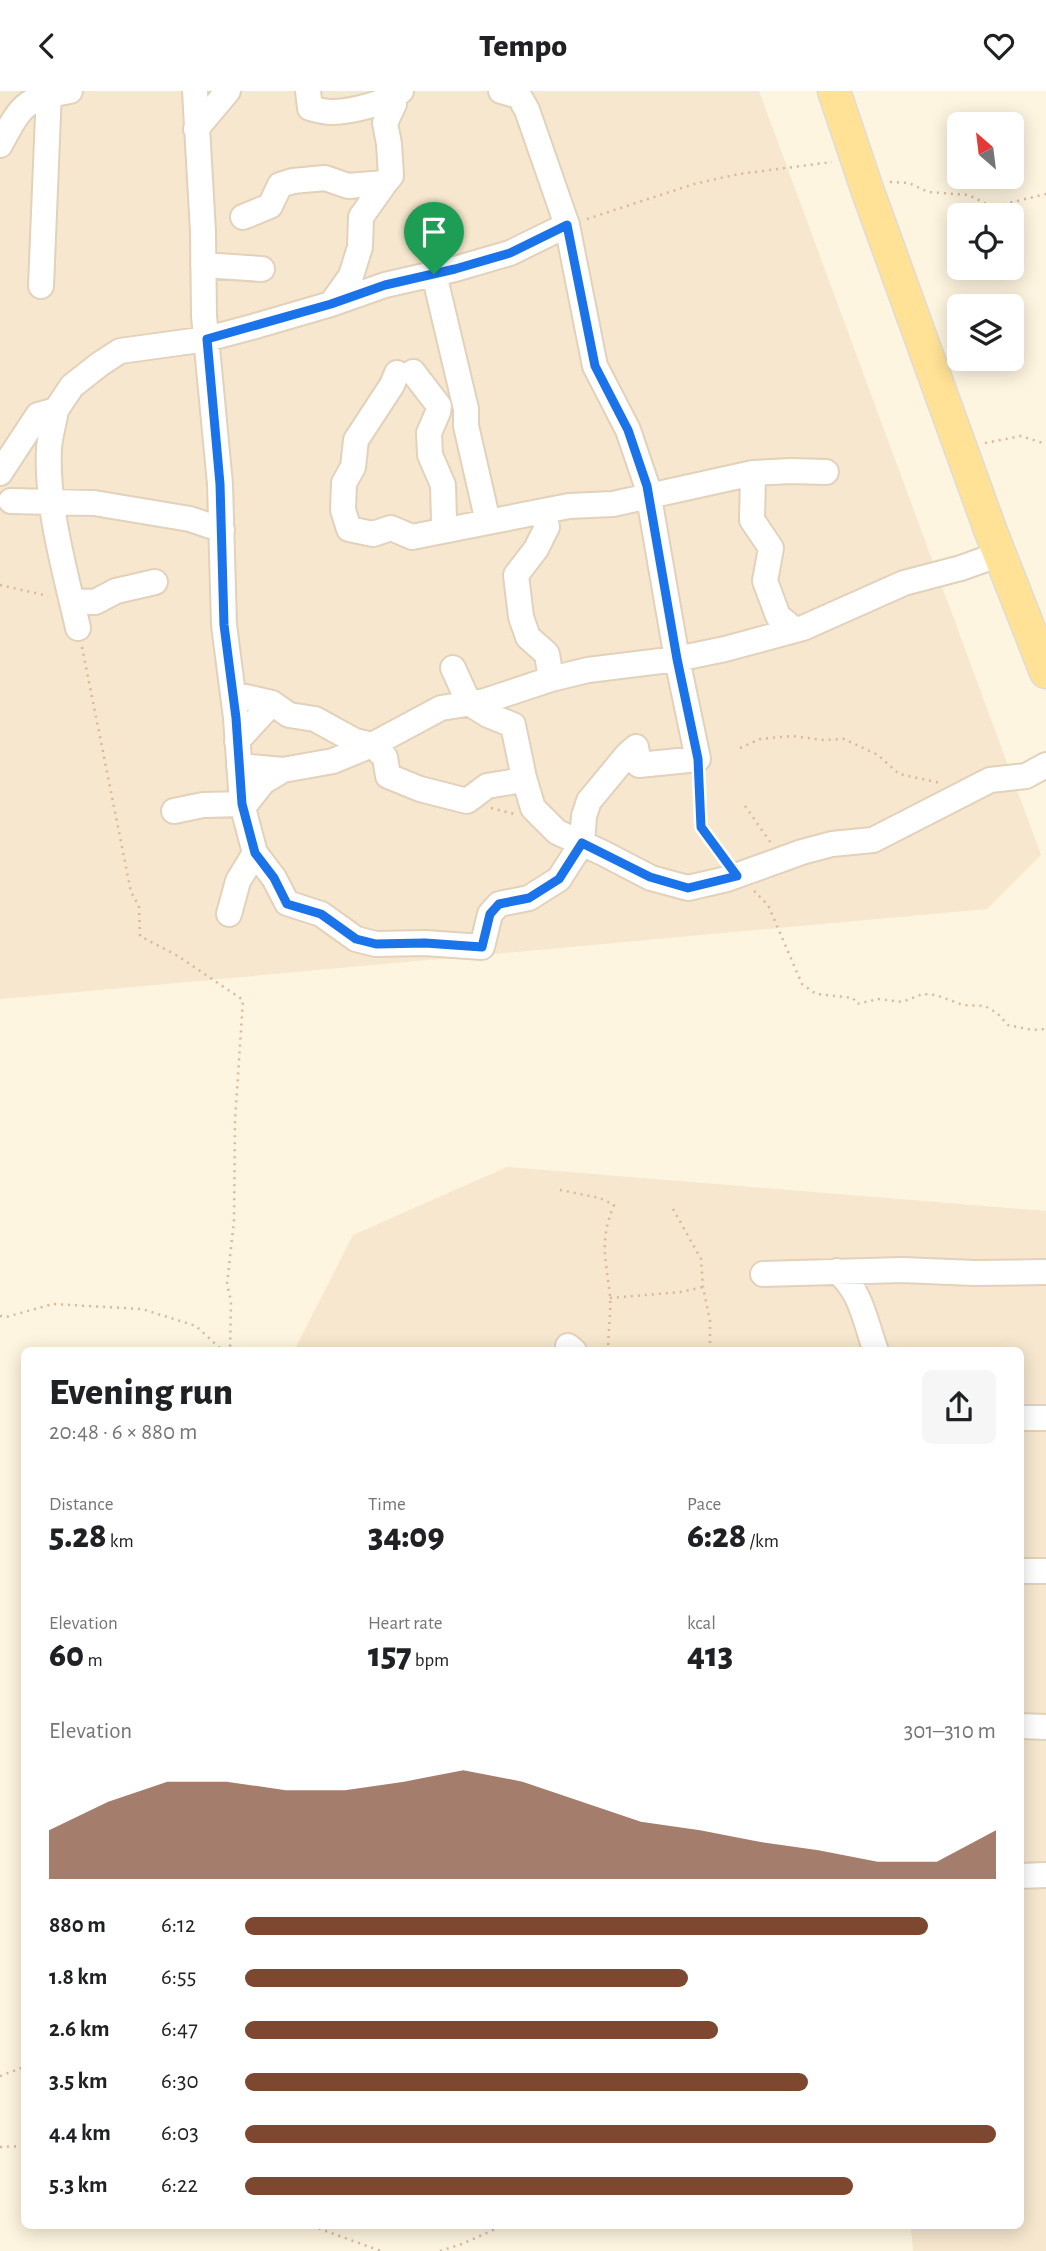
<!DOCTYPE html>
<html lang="en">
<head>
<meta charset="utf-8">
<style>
	body { margin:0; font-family:"Alegreya Sans",sans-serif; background:#f6f6f6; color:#202124; height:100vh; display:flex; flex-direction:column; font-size:26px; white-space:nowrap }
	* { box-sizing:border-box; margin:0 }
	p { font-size:23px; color:#757577 }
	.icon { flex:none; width:38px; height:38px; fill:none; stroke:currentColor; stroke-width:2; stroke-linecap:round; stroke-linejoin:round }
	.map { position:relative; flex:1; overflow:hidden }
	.drawer { position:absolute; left:21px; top:1256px; width:1003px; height:882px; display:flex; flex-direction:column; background:#fff; border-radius:10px; box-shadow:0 4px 18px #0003 }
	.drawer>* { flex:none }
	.needle { width:46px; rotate:332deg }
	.tools { position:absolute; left:947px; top:21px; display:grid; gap:14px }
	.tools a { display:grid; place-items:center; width:77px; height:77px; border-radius:10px; background:#fff; box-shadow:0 4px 18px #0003; font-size:35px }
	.pin { position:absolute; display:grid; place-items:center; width:60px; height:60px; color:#fff; margin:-72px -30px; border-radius:50% 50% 50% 0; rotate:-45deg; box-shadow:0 0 7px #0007 }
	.pin .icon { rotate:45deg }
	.round { display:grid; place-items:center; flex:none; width:74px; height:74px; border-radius:10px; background:#f6f6f6 }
	.overview { display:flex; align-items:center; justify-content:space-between; height:119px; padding:0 28px }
	h1 { font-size:38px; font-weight:800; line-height:52px }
	.metrics { display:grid; grid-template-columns:repeat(3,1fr); gap:10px; height:119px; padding:7px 28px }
	.metrics div { display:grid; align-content:center }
	.metrics b { font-size:35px; font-weight:800 }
	.metrics small { font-size:19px; font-weight:400 }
	.metrics p { font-size:19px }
	.chart { height:196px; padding:14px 28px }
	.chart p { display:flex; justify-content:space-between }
	.chart svg { width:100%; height:126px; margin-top:7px; fill:#7e472f; opacity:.7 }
	ul { padding:0 28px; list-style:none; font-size:23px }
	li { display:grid; grid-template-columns:112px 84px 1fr; align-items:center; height:52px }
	li i { height:18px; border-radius:9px; background:#7e472f }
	header { display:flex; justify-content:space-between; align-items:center; height:91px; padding:0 28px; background:#fff; font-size:32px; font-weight:800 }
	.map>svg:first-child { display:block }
	.residential { fill:#f6e7ce }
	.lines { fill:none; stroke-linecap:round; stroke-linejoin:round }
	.minor-casing { stroke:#e2d1bb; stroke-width:28 }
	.major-casing { stroke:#e1dbd6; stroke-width:35 }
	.path { stroke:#dab899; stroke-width:2.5; stroke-dasharray:2 5; stroke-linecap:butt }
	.minor { stroke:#fff; stroke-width:24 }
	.major { stroke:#ffe296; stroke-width:32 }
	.route-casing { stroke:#fff; stroke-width:14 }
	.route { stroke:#1a73e8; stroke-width:9 }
</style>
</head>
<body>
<header><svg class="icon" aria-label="back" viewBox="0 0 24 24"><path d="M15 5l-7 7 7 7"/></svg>Tempo<svg class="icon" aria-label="heart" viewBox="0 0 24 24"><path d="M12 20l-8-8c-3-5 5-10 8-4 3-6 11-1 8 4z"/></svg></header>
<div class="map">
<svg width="1046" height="2160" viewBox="0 0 1046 2160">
	<rect width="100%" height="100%" fill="#fef5e0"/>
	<!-- residential -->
	<path class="residential" d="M 0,0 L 759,0 L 1041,764 L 987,818 L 0,908 Z
		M 507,1076 L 1046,1120 L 1046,2160 L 913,2160 L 911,2135 L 1020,2135 L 1020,1260 L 294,1260 L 353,1144 Z"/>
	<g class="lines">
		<defs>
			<path id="minor" d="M 308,0 L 310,17 C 317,19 325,21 332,21 C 350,21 388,12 401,0
				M 196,38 L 228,0
				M 0,54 C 22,13 24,8 70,0
				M 243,126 L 270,115 L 280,94 L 293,90 L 325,87 L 348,95 L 385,92 L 391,85 L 389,53 L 385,32 L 394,13 L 394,7
				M 203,174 L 262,178
				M 434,183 L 466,318 L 466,335 L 488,431 L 569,415 L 613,413 L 753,382 L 791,380 L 826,381
				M 41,195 L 49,0
				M 331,213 L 351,185 L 360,156 L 361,126 L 385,92
				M 413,281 L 439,315 L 438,321 L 429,342 L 430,364 L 443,394 L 444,430 L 452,438
				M 397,282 L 392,294 L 356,349 L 353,376 L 344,392 L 343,419 L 349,438 L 373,443 L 391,437 L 412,446 L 488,431
				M 56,319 L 72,295 L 100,273 L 120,260 L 207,248 L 252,236 L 331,213 L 385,194 L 455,178 L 510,162 L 567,134
				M 0,382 L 38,324 L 56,319 C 54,332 50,344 49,357 C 46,415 65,480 78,537
				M 753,382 L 752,429 L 771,457 L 765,490 L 778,525 L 795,539
				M 11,410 L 94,412 L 190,428 L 222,439
				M 543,420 L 547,436 L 536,458 L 516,484 L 521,526 L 528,546 L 547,563 L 551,588
				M 72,510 L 95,511 L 116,500 L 155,491
				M 233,603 L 272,612 L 237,650
				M 272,612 L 289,624 L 315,628 L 355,650 L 372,654 L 441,617 L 485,610 L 551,588 L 588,579 L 677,568 L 725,558 L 803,537 L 904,492 L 961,477 L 1000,463
				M 239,675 L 283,679 L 333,670 L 372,654 L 385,666 L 388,685 L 420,698 L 467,710 L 487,695 L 511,691 L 524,687 L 513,634 L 488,624 L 469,612 L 453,577
				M 524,687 L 533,717 L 557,741 L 603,762 L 651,787 L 688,797 L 727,788 L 802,761 L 832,753 L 873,749 L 990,689 L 1026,685 L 1046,674
				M 174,720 L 203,714 L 242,713 L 236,627 L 224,534 L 220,393 L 204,225 L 203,141 L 195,0
				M 255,762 L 274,787 L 287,812 L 321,823 L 356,848 L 376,853 L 425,852 L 482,856 L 490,823 L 499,813 L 529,807 L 559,788 L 582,752 L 584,725 L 589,710 L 627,664 L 636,656 L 639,674 L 698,668 L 677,568 L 647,395 L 628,339 L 595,275 L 567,134 L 527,19 L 519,5 L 501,0
				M 229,823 L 238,790 L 255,762 L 242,713 L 248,710 L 263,691 L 283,679
				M 837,1180 C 862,1201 865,1231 876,1260
				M 763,1183 L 902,1179 L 974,1182 L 1046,1181
				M 568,1255 L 574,1260
				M 1020,1327 L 1046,1327
				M 1020,1480 L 1046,1480
				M 1020,1635 L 1046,1636
				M 1020,1785 L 1046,1784"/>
			<path id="major" d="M 834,0 L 867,98 L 991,441 L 1046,581"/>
		</defs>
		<!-- minor casing -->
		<use href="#minor" class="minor-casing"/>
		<!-- major casing -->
		<use href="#major" class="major-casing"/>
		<!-- path -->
		<path class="path" d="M 890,91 L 909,92 L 928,101 L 969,104 L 992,116 L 1046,103
			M 587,128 L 694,93 L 739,83 L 832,71
			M 985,352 L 1021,345 L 1046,353
			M 0,494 L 48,505
			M 82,556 L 131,801 L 139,815 L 140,845 L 178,865 L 243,909 L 235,1030 L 234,1130 L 227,1193 L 231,1210 L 230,1260
			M 740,657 L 760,648 L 792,645 L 823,649 L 844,648 L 878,664 L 899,683 L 940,692
			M 699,689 L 701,736 L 725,769
			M 745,715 L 771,752
			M 491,717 L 514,723
			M 754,800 L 768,814 L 802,893 L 816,903 L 853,907 L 857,913 L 878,908 L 902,911 L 923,903 L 936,904 L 963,914 L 985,915 L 997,922 L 1008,934 L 1032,939 L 1046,938
			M 560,1099 L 600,1107 L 614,1114 C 599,1150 606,1168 610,1205 C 611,1223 608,1242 608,1260
			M 673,1118 L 701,1168 L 703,1196 L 710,1230 L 710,1260
			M 610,1207 L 681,1201 L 703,1196
			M 0,1225 L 6,1226 L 53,1213 L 142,1218 L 196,1235 L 223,1260
			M 0,1985 L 24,1976
			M 0,2056 L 24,2055
			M 312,2135 L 381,2160
			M 514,2135 L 518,2138 L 521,2135
			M 440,2160 L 462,2153 L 502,2135"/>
		<!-- minor -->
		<use href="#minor" class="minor"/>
		<!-- major -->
		<use href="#major" class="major"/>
	</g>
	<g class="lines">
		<defs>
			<path id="route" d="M 567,134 L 595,275 L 628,339 L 647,395 L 677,568 L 698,668 L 701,736 L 737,785 L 688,797 L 650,786 L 582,752 L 559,788 L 529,807 L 499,813 L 490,823 L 482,856 L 425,852 L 376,853 L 356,848 L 321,823 L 287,813 L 274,787 L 255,762 L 242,713 L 236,627 L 224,534 L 220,393 L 207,248 L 331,213 L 385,194 L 455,178 L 510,162 Z"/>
		</defs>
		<!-- route casing -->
		<use href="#route" class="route-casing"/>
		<!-- route -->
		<use href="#route" class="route"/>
	</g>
</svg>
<div class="tools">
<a><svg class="needle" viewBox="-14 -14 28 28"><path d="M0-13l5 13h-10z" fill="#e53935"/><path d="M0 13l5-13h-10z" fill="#757577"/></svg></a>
<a><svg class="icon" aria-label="locate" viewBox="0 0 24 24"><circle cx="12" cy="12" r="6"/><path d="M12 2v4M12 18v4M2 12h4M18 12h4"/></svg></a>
<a><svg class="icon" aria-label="layers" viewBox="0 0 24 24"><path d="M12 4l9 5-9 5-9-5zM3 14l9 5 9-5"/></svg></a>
</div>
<div class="pin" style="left:434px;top:183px;background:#1e9e55"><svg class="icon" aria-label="arrive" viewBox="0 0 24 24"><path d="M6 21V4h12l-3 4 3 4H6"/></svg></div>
<section class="drawer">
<div class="overview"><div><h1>Evening run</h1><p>20:48 · 6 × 880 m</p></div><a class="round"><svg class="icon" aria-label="share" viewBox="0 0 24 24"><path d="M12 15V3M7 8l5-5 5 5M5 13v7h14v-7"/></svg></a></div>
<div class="metrics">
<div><p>Distance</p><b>5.28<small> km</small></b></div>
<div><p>Time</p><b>34:09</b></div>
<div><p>Pace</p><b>6:28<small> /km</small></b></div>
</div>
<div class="metrics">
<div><p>Elevation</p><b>60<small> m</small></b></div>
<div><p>Heart rate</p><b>157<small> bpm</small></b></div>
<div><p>kcal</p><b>413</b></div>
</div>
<div class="chart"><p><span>Elevation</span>301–310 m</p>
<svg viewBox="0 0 160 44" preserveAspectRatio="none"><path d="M0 44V27L10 17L20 10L30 10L40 13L50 13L60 10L70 6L80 10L90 17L100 24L110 27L120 31L130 34L140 38L150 38L160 27V44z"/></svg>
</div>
<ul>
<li><b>880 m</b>6:12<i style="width:91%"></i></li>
<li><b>1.8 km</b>6:55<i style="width:59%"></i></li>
<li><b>2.6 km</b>6:47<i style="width:63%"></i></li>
<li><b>3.5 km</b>6:30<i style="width:75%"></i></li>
<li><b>4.4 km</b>6:03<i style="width:100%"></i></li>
<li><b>5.3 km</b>6:22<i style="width:81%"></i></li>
</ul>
</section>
</div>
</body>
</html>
